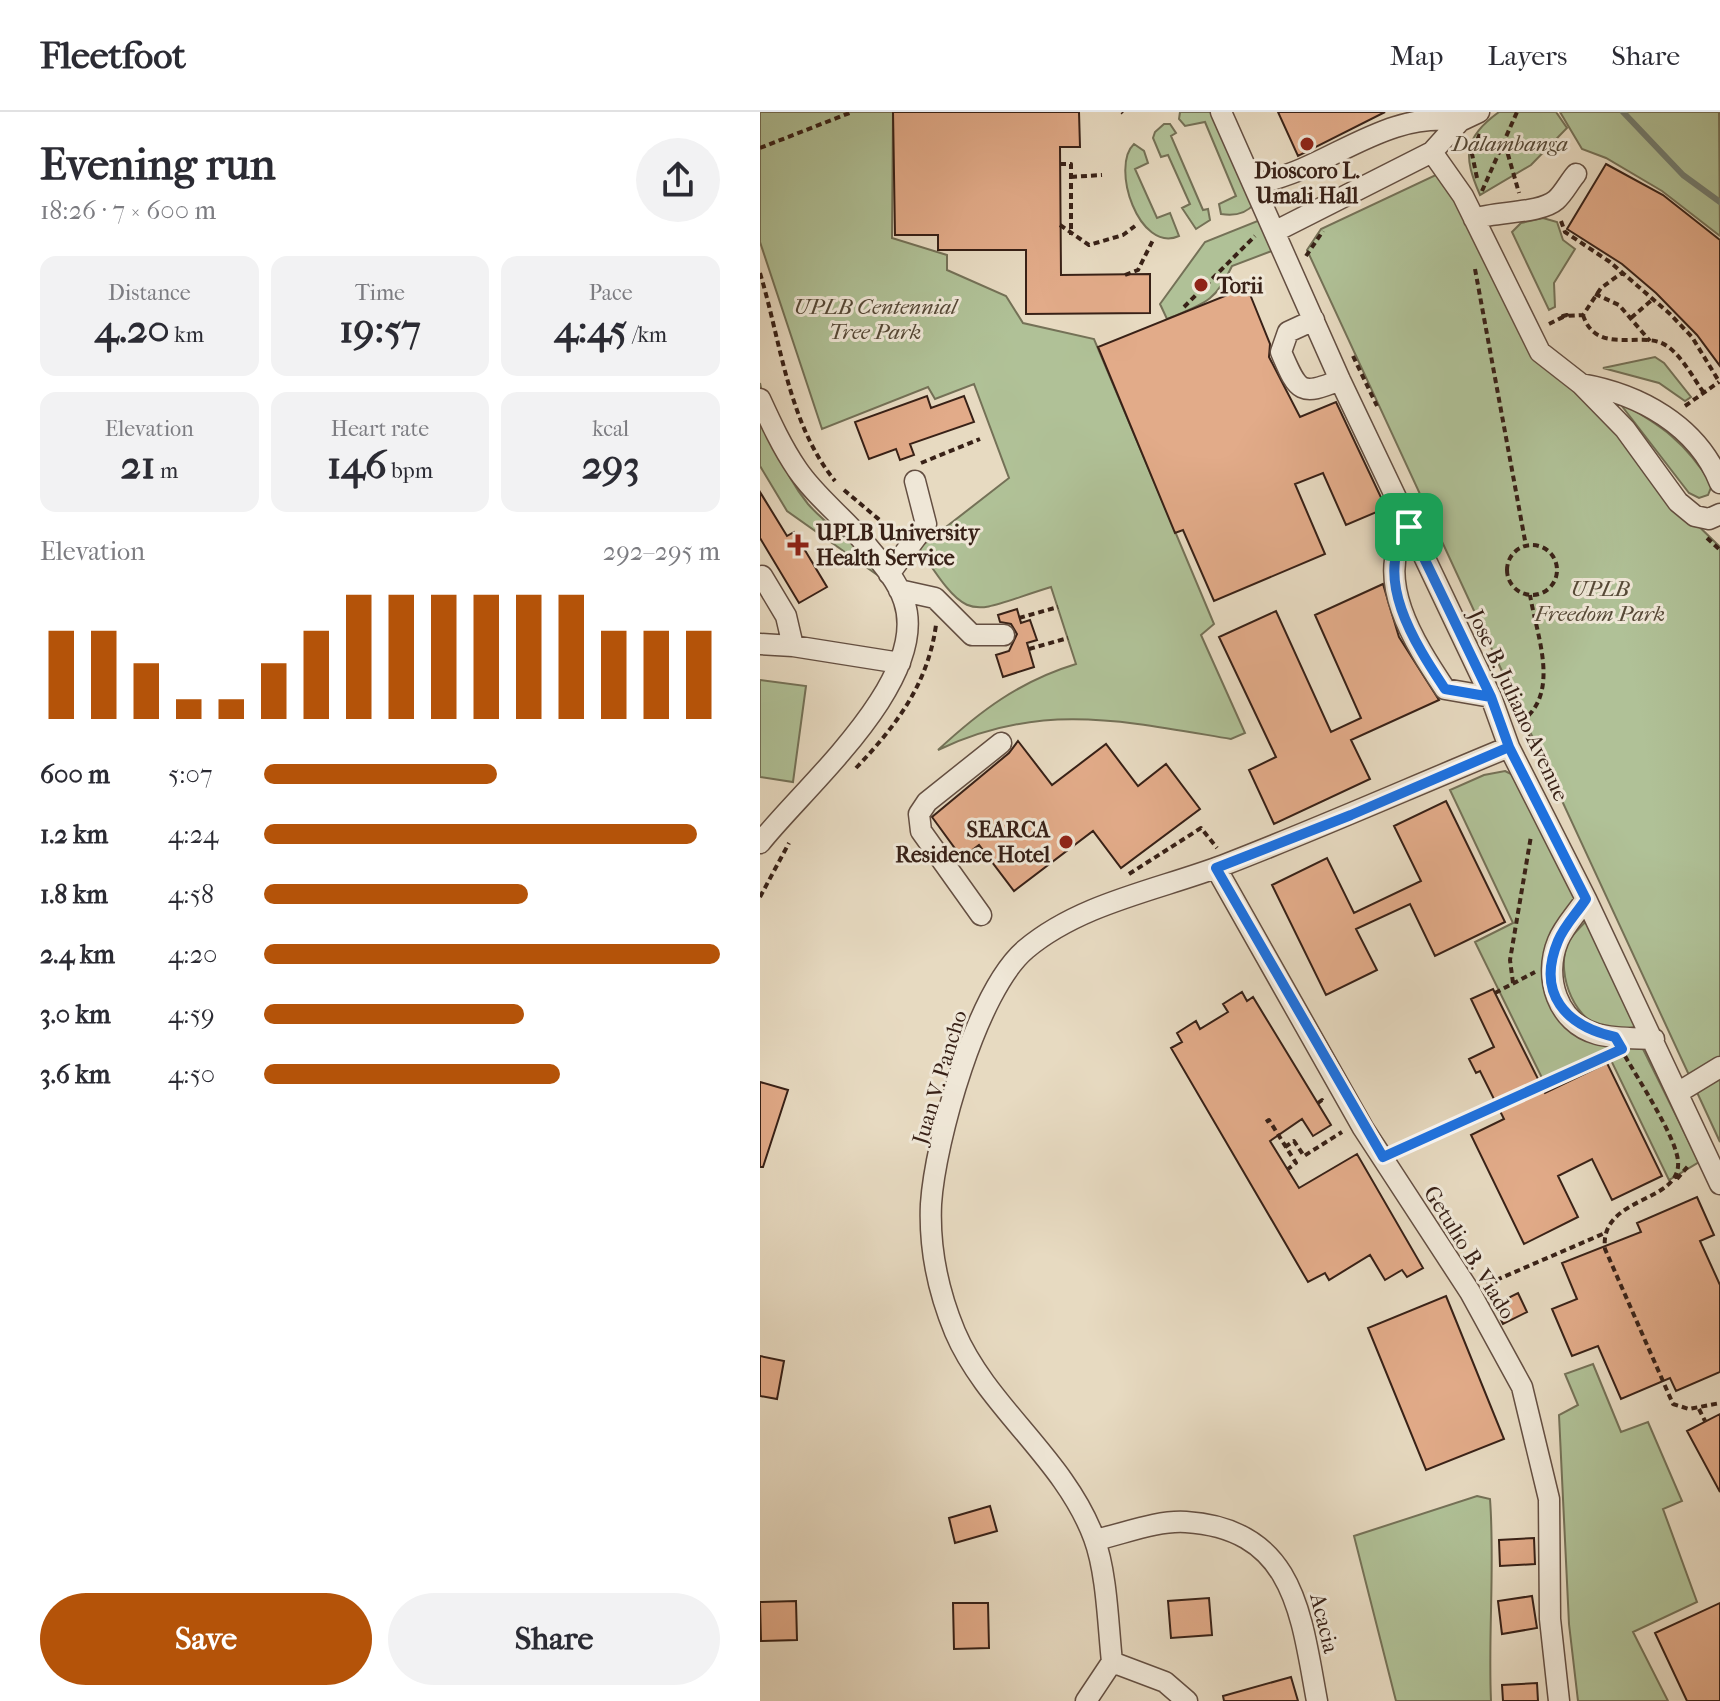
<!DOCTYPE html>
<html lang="en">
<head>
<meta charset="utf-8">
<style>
	body { margin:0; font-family:"IM FELL French Canon",serif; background:#f2f2f3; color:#2b2b33; height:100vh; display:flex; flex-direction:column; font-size:30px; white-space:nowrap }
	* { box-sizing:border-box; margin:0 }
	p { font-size:26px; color:#7c7c81 }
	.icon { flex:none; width:44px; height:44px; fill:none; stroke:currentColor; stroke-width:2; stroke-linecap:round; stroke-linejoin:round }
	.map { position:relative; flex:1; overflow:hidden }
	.drawer { display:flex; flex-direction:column; background:#fff; width:760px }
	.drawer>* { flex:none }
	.pin { position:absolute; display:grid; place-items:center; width:68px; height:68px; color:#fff; margin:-34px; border-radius:16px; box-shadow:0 4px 12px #0006 }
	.round { display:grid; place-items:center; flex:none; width:84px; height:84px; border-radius:42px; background:#f2f2f3 }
	.head { display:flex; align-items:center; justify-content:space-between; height:136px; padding:0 40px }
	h1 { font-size:44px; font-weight:700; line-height:60px }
	.figures { display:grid; grid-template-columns:repeat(3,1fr); gap:12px; height:136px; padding:8px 40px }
	.figures div { display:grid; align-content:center; border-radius:16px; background:#f2f2f3; text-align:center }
	.figures b { font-size:40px; font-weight:700 }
	.figures small { font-size:22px; font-weight:400 }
	.figures p { font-size:22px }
	.chart { height:224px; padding:16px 40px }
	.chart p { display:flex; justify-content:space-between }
	.chart svg { width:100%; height:144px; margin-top:8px; stroke:#b45309; stroke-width:6 }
	.action { display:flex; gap:16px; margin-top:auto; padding:16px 40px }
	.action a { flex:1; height:92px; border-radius:48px; background:#b45309; color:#fff; font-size:32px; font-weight:700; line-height:92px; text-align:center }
	.action a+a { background:#f2f2f3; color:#2b2b33 }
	ul { padding:0 40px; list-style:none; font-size:26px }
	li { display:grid; grid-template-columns:128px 96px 1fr; align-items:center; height:60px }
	li i { height:20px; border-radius:10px; background:#b45309 }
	header { display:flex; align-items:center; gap:48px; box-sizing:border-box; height:112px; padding:0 40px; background:#fff; border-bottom:2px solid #e1e1e2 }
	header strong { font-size:38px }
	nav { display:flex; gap:44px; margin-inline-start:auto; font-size:28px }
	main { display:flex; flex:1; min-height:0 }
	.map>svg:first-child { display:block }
	.green { fill:#b0c197; stroke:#747157; stroke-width:2 }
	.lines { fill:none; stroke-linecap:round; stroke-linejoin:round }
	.stream { stroke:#717d72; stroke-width:6 }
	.building { fill:#e2ab89; stroke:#382117; stroke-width:2 }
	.minor-casing { stroke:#644f42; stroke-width:23 }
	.path { stroke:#382117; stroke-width:4; stroke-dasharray:6 4; stroke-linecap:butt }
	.minor { stroke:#efe7d7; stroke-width:20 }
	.route-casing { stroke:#fff; stroke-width:16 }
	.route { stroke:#1a73e8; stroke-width:10 }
	.poi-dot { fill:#8f2418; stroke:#efe7d7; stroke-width:3 }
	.labels { text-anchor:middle; stroke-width:6; stroke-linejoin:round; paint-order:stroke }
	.park-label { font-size:22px; font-style:italic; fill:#564937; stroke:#efe7d7 }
	.poi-label { font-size:22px; font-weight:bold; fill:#382117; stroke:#efe7d7; text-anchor:start }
	.street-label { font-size:22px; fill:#382117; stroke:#efe7d7 }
</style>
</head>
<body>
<header>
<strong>Fleetfoot</strong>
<nav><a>Map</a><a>Layers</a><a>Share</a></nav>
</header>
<main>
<section class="drawer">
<div class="head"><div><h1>Evening run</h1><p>18:26 · 7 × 600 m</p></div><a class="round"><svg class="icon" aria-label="share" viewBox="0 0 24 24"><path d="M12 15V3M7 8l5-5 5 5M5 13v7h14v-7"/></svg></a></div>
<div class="figures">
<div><p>Distance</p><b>4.20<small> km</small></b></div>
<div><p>Time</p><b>19:57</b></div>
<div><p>Pace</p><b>4:45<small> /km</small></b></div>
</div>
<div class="figures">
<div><p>Elevation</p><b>21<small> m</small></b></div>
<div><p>Heart rate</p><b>146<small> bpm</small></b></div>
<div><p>kcal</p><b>293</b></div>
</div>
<div class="chart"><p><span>Elevation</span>292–295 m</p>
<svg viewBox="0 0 160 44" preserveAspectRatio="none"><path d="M5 44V17M15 44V17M25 44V27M35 44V38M45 44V38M55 44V27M65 44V17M75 44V6M85 44V6M95 44V6M105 44V6M115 44V6M125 44V6M135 44V17M145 44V17M155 44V17"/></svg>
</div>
<ul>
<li><b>600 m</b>5:07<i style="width:51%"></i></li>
<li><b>1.2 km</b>4:24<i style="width:95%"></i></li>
<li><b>1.8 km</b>4:58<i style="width:58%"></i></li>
<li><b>2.4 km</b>4:20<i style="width:100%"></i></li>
<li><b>3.0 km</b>4:59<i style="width:57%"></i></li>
<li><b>3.6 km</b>4:50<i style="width:65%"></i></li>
</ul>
<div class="action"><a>Save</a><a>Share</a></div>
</section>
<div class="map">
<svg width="960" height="1589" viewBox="0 0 960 1589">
	<rect width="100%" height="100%" fill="#e7dac1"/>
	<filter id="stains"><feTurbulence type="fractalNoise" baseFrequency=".0025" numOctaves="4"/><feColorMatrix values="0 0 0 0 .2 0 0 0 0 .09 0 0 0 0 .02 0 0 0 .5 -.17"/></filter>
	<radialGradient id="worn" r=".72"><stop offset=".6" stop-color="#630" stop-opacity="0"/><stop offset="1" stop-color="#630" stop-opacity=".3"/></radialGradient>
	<!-- green -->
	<path class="green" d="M 0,0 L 133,0 L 132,126 L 187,143 L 187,158 L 246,184 L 263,211 L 334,227 L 454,512 L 441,523 L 485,621 L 471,627 C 364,609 280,589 178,638 C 220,599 260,569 316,552 L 291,475 C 209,500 211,516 159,436 L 249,366 L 214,272 L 175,287 L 168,275 L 62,317 L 0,130 Z
		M 420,0 L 453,0 L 494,92 C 486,102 474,104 461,102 L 459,92 L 476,84 L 445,10 L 425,14 L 419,7 Z
		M 739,0 L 796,0 L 807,16 L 771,53 L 720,83 C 703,44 703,26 739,0 Z
		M 800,0 L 959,0 L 960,124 L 902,79 L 846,46 L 822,37 Z
		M 404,12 L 410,12 L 416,21 L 411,24 L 443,98 L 448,97 L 450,108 L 436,117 L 422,96 L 430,92 L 408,43 L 401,45 L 393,26 L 395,20 Z
		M 374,32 L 384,39 L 388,51 L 375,57 L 397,106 L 410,101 L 419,124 C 379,142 350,54 374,32 Z
		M 680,61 L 780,245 L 834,285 L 921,397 L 960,435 L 960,1030 L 547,138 L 561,117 Z
		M 505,106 L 517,137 L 472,154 C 455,191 443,192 407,207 L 400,192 L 445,130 Z
		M 783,106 L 797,110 L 803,128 L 815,137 L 794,171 L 795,195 L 789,198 L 752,120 L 761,111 Z
		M 895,245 L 904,251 L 931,285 L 925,289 L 899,271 L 843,256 Z
		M 0,271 C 9,317 18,355 48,392 C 72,420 105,434 123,467 L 27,399 L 0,354 Z
		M 858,289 C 902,314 925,329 952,373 L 948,383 L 939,386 L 929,381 Z
		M 0,568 L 46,574 L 33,670 L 0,665 Z
		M 745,659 L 755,664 L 816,785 L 789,884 C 818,936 827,930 883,937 L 939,1050 L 909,1068 L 849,944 L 786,974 L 715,830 L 753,811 L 690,678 L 724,663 Z
		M 826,809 L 876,915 C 868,916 858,919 851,918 C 815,913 796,863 807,833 C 810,824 820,816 826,809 Z
		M 833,1252 L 861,1320 L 888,1310 L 922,1389 L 903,1397 L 937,1490 L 873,1520 L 908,1589 L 818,1589 L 809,1512 L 799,1303 L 818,1293 L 805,1262 Z
		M 717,1384 L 730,1387 C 735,1454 728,1522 731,1589 L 636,1589 L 594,1424 Z"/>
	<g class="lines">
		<!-- stream -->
		<path class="stream" d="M 863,0 L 923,63 L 960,90"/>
	</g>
	<!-- building -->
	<path class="building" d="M 133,0 L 319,0 L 320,35 L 300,35 L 301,163 L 390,162 L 390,201 L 266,202 L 266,138 L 178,138 L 178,123 L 135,123 Z
		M 518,0 L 625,0 L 538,44 Z
		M 846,52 L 903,83 L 960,128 L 960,254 L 937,223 L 896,181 L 862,152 L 807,117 Z
		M 487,175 L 510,232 L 509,245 L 540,305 L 576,290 L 626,396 L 586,413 L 563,361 L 535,372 L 565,442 L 454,489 L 423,418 L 415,421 L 338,235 Z
		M 167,284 L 171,296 L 204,284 L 214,310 L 150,332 L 154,343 L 140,348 L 136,337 L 109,347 L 95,310 Z
		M 0,380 L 27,424 L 34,420 L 67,475 L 39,491 L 0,426 Z
		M 623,472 L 639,525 L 679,588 L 591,628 L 610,667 L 514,712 L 489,658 L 516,645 L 459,525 L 516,499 L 571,620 L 601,606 L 555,503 Z
		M 257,497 L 261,511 L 270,508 L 277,528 L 267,531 L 274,555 L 243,565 L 236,543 L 249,539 L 257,522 L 251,512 L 240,510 L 238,503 Z
		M 258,629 L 292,673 L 346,632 L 378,674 L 406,652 L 440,697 L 361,756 L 333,719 L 254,779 L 219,733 L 202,746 L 172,705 L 249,641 Z
		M 686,689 L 745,810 L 675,844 L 650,792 L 596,817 L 617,858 L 566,883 L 512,773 L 567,746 L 594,801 L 661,769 L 634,714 Z
		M 733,877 L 785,981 L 847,951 L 902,1064 L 852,1088 L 832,1047 L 798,1064 L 818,1105 L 764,1132 L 711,1023 L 744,1007 L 720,959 L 716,961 L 709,947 L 734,935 L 711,887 Z
		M 482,880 L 487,889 L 493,885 L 571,1013 L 553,1024 L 542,1007 L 510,1029 L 539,1076 L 597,1042 L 663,1156 L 647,1165 L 642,1158 L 625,1168 L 610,1143 L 569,1168 L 565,1161 L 548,1170 L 411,936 L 422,930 L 417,921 L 436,909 L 440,917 L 468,900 L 463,892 Z
		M 0,970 L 28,978 L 3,1055 L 0,1055 Z
		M 937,1085 L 954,1123 L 940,1129 L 960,1173 L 960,1260 L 916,1279 L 910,1266 L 861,1287 L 838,1234 L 812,1244 L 792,1197 L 817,1187 L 802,1151 L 881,1120 L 877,1111 Z
		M 758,1181 L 767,1200 L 743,1212 L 734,1193 Z
		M 686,1184 L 744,1327 L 666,1358 L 608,1216 Z
		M 0,1244 L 24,1249 L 17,1287 L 0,1284 Z
		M 960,1302 L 960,1380 L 927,1319 Z
		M 230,1394 L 237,1419 L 195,1431 L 189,1406 Z
		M 774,1426 L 775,1452 L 740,1454 L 739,1428 Z
		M 772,1484 L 777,1516 L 742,1522 L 738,1489 Z
		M 449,1486 L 452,1523 L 411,1526 L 408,1489 Z
		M 36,1489 L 37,1528 L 1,1529 L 0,1490 Z
		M 193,1491 L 228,1491 L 229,1536 L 194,1537 Z
		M 960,1491 L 960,1589 L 927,1589 L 895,1521 Z
		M 531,1565 L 538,1589 L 464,1589 L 463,1584 Z
		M 777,1571 L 778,1589 L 743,1589 L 742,1573 Z"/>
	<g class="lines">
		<defs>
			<path id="minor" d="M 461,0 L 580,268 L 731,585 L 749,635 L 826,787 L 960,1072
				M 672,40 L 703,84 L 780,240 L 821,272 L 865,317 L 918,390 L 935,404 L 949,407 L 960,402
				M 494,74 C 510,68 526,64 542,57 C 593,35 640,0 700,9
				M 714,107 C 736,99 780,102 796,88 C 804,81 809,70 816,62
				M 516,119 L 672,40 L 700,9 L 719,0
				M 554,208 L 528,220 L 521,240 C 538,279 539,285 580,268
				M 821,272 C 879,282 937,313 960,371
				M 0,287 C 11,311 22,335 37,357 C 55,384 82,404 103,429 C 118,447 137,467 144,489 C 171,568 44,675 0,731
				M 649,415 C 611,464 655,532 685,577 L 731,585
				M 129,462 L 166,412 L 155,369
				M 2,464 L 26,504 L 33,534
				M 139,478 L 175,486 L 212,523 L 244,523
				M 0,532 L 33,534 L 140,551
				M 456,756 L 603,1016 L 710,1180 L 762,1275 L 789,1387 L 790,1507 L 799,1589
				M 826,787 C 817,801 804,814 798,829 C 783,865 797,911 837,922 C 855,927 875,926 894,927
				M 221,803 L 161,719 L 159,702 L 167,690 L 241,631
				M 919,980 L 960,955
				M 335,1428 C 363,1422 397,1408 426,1410 C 535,1417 541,1503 557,1589
				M 352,1550 L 405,1570 L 427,1589
				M 326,1589 L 352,1550 C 348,1513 347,1461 334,1426 C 305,1347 227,1295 195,1220 C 178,1179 169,1137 171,1092 C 175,1029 217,878 266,837 C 321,791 398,778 464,753 C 560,716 654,674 749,635"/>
		</defs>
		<!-- minor casing -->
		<use href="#minor" class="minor-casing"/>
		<!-- path -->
		<path class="path" d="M 362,0 L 363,1
			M 745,32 L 759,81
			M 0,36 L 92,0
			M 300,52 L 311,52 L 311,123
			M 311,65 L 342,63
			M 717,66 L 712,42 L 720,21
			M 722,79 L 757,0
			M 801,109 L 805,120 L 850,150 L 910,202 L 932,225 L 960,271
			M 300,113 L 329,133 L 363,123 L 375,114
			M 546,144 L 563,119
			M 715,157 L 766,434
			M 0,161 C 21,230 28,311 75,369
			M 365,163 L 378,158 L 393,128
			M 835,182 L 859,193 L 890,229
			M 424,195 L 495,124
			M 823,203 C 835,241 875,222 899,230 C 918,236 933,266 944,281
			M 871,206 L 893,187
			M 789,212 L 807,203 L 803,204 L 823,203 L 841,176 L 863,160
			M 593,244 L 617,294
			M 925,294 L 959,270
			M 161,351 L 220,327
			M 84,378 L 135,421
			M 947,426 L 960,438
			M747 458a25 25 0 1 1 50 0a25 25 0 1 1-50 0Z
			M 259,506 L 298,495
			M 269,537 L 308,526
			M 761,610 C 801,581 777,525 770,483
			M 764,614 L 777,643
			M 96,656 C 136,614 168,572 176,513
			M 369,762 L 441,716 L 457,736
			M 0,785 L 29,731
			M 753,871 L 750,848 L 771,724
			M 735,881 L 775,860
			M 865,944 C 878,967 916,1025 918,1049 C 922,1092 839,1083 845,1137 L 913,1292 L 929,1297 L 960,1291
			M 558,991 L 562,988 L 565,992
			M 506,1010 L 509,1008 L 536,1051 L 528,1057
			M 525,1035 L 534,1029 L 544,1044 L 582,1020
			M 639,1038 L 846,944
			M 917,1067 L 929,1053
			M 727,1172 L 845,1121
			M 939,1297 L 945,1309"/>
		<!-- minor -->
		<use href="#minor" class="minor"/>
	</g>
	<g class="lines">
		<defs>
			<path id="route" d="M 649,415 L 731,585 L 749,635 L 591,703 L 456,756 L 623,1045 L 862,937 L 855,925 C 806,914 776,882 798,829 C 804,814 817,801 826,787 L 749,635 L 731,585 L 685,577 C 655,532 611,464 649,415"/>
		</defs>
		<!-- route casing -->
		<use href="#route" class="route-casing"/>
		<!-- route -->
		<use href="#route" class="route"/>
	</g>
	<!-- markers -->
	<g class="poi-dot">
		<circle cx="547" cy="32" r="8"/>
		<circle cx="441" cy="173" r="8"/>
		<path d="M34 421h8v8h8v8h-8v8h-8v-8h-8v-8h8z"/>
		<circle cx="306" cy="730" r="8"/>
	</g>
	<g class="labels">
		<!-- park labels -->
		<g class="park-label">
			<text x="750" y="39">Dalambanga</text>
			<text x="115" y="202">UPLB Centennial<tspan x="115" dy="25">Tree Park</tspan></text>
			<text x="840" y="484">UPLB<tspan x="840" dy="25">Freedom Park</tspan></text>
		</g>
		<!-- poi labels -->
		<g class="poi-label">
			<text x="547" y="66" text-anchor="middle">Dioscoro L.<tspan x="547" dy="25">Umali Hall</tspan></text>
			<text x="457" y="181">Torii</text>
			<text x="56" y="428">UPLB University<tspan x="56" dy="25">Health Service</tspan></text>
			<text x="290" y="725" text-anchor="end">SEARCA<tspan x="290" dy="25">Residence Hotel</tspan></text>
		</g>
		<!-- street labels -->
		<g class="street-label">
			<text transform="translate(759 593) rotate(65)" y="8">Jose B. Juliano Avenue</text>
			<text transform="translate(179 965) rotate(-73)" y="8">Juan V. Pancho</text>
			<text transform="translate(710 1140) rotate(58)" y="8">Getulio B. Viado</text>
			<text transform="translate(565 1511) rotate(76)" y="8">Acacia</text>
		</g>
	</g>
	<rect width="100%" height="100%" filter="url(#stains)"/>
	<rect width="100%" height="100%" fill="url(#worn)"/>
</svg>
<div class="pin" style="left:649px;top:415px;background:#1e9e55"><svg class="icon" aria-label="arrive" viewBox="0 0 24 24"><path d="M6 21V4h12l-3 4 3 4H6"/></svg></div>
</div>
</main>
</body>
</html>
